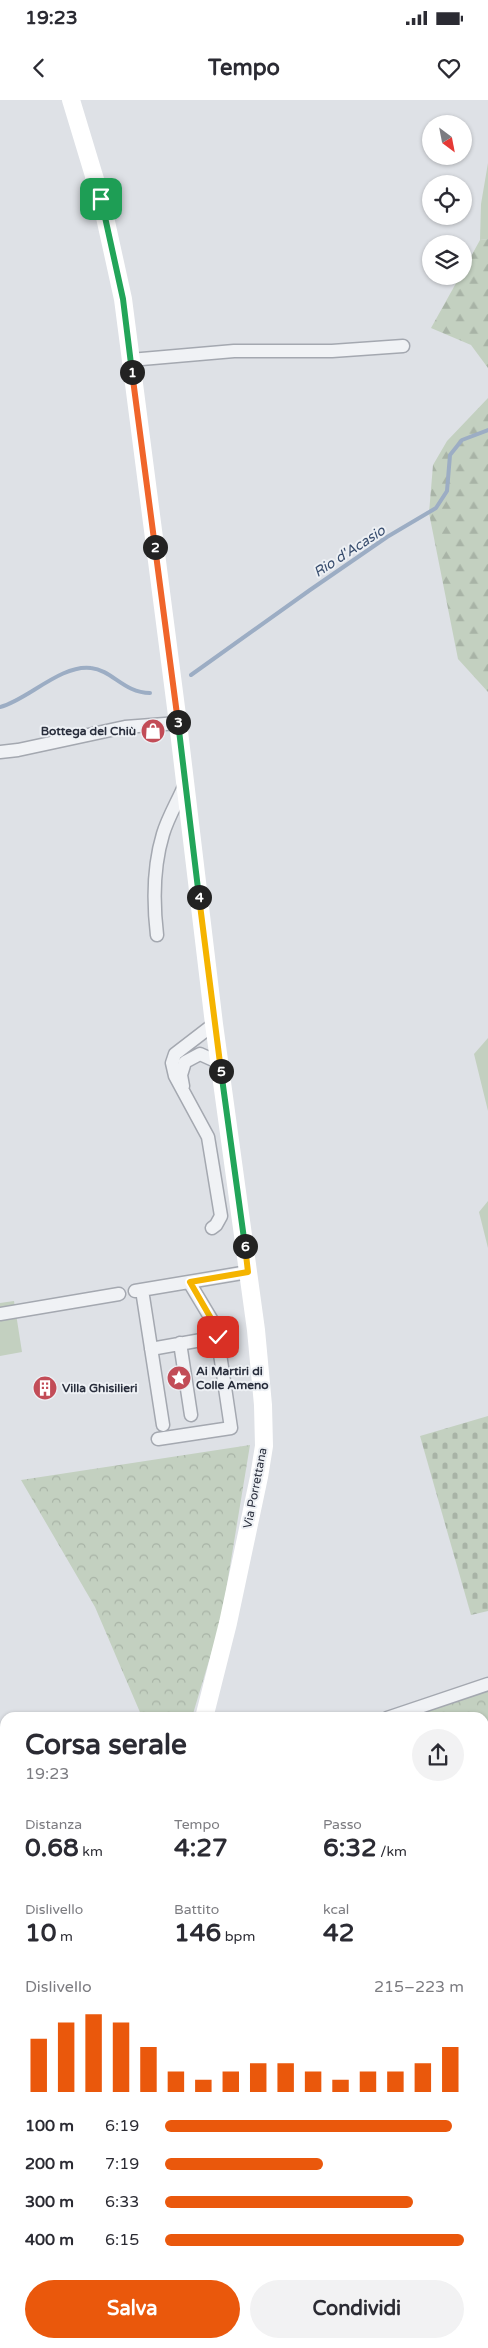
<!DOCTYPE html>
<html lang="it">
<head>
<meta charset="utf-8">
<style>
	body { margin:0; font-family:"Varela Round",sans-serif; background:#f2f2f3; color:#2b2b33; height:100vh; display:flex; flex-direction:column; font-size:19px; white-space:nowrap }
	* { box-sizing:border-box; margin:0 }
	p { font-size:16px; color:#7c7c81 }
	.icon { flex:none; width:28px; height:28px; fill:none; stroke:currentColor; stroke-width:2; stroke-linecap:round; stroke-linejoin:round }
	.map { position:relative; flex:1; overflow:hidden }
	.sheet { position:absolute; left:0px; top:1612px; width:489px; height:636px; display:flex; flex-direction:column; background:#fff; border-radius:15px 15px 0 0; box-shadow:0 1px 4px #0004 }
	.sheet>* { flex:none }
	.needle { width:32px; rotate:148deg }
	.controls { position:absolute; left:422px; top:15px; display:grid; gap:10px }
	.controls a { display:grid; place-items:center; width:50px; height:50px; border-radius:50%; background:#fff; box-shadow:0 1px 4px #0004; font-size:25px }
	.pin { position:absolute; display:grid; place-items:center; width:42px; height:42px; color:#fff; margin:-21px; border-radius:10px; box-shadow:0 2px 8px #0006 }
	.km { position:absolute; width:25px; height:25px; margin:-12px; border-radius:50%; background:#222; color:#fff; font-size:14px; line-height:25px; text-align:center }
	.round { display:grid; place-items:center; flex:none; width:52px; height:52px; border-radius:26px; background:#f2f2f3 }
	.summary { display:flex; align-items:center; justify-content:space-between; height:85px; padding:0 25px }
	h1 { font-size:28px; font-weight:800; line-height:38px }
	.stats { display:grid; grid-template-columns:repeat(3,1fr); gap:8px; height:85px; padding:5px 25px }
	.stats div { display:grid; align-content:center }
	.stats b { font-size:25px; font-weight:800 }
	.stats small { font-size:14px; font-weight:400 }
	.stats p { font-size:14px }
	.chart { height:140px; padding:10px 25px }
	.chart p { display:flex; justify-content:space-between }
	.chart svg { width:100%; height:90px; margin-top:5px; stroke:#ea580c; stroke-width:6 }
	.action { display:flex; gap:10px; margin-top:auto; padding:10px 25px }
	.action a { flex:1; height:58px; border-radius:30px; background:#ea580c; color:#fff; font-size:20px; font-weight:800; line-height:58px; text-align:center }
	.action a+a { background:#f2f2f3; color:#2b2b33 }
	ul { padding:0 25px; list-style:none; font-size:16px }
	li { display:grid; grid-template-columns:80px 60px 1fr; align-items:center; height:38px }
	li i { height:12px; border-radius:6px; background:#ea580c }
	.status { display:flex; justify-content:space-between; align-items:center; height:35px; padding:0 25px; background:#fff; direction:ltr }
	.status svg { height:14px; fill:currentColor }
	header { display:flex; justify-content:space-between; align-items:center; height:65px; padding:0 25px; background:#fff; font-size:22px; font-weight:800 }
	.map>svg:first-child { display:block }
	.industrial { fill:url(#industrial-furrows) }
	.grass { fill:#c3d0c0 }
	.forest { fill:url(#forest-firs) }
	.cemetery { fill:url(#cemetery-stones) }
	.park { fill:url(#park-crowns) }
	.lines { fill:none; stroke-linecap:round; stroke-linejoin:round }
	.stream { stroke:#9cadc4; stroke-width:4 }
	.street-casing { stroke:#a4a8b0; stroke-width:15 }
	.street { stroke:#f0f2f5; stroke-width:12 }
	.secondary { stroke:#fff; stroke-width:18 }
	.split-1-casing { stroke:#fff; stroke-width:10 }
	.split-2-casing { stroke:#fff; stroke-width:10 }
	.split-3-casing { stroke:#fff; stroke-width:10 }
	.split-4-casing { stroke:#fff; stroke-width:10 }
	.split-5-casing { stroke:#fff; stroke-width:10 }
	.split-6-casing { stroke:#fff; stroke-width:10 }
	.split-7-casing { stroke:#fff; stroke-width:10 }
	.split-1 { stroke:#22a559; stroke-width:6 }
	.split-2 { stroke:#f0652b; stroke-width:6 }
	.split-3 { stroke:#f0652b; stroke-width:6 }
	.split-4 { stroke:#22a559; stroke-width:6 }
	.split-5 { stroke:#f5b400; stroke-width:6 }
	.split-6 { stroke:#22a559; stroke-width:6 }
	.split-7 { stroke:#f5b400; stroke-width:6 }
	.labels { text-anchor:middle; stroke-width:4; stroke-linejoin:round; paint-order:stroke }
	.poi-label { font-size:12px; font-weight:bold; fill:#292e3c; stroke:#edf0f4; text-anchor:start }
	.street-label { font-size:12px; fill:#292e3c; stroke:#edf0f4 }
	.water-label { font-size:14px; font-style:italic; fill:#364b6c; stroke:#edf0f4 }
</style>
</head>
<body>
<div class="status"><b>19:23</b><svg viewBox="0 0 49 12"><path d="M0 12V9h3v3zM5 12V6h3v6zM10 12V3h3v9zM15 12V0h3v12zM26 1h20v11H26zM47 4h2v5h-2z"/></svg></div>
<header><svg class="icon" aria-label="back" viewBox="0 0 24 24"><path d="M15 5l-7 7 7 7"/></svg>Tempo<svg class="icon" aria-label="heart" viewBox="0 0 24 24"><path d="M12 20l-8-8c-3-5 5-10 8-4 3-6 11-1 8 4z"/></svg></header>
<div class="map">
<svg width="488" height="2248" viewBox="0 0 488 2248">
	<defs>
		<pattern id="industrial-furrows" width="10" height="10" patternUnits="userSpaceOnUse" patternTransform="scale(1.25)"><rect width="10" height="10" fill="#ccd0d8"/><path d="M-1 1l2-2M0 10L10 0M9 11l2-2" fill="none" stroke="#afb3ba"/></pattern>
		<pattern id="forest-firs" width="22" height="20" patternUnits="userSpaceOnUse" patternTransform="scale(1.25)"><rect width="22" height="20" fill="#c3d0c0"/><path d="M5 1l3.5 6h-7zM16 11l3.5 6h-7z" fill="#a8b3a6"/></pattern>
		<pattern id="cemetery-stones" width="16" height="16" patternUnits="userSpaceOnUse" patternTransform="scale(1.25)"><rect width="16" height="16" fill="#c3d0c0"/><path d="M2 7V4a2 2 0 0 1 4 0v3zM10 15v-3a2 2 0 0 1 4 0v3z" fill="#a8b3a6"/></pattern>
		<pattern id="park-crowns" width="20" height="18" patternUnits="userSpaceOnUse" patternTransform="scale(1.25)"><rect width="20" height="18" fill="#c3d0c0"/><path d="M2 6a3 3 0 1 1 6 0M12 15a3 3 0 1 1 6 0" fill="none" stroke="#a8b3a6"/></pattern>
	</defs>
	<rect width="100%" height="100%" fill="#dee1e6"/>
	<!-- industrial -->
	<path class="industrial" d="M 0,2059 L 5,2059 L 5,2244 L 83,2244 L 83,2248 L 0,2248 Z"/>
	<!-- grass -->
	<path class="grass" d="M 488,63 L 488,139 L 480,140 L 481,104 Z
		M 488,938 L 488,1011 L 474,954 Z
		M 488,1101 L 488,1148 L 479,1112 Z
		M 14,1201 L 22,1252 L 0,1256 L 0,1203 Z"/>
	<!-- forest -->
	<path class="forest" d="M 488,139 L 488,272 L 488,268 L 471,245 L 431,228 L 460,176 L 464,176 L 464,169 L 480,140 Z
		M 488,298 L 488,592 L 458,559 L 429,413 L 433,365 L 447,341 Z"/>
	<!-- cemetery -->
	<path class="cemetery" d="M 488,1316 L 488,1511 L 471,1515 L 420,1336 Z"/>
	<!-- park -->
	<path class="park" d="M 250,1345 L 221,1521 L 192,1617 L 142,1617 L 95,1507 L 21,1380 Z
		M 488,1587 L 488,2081 L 484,2086 L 484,1618 L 395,1618 Z
		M 5,1778 L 5,2058 L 0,2059 L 0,1779 Z
		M 83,2244 L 249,2244 L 225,2248 L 83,2248 Z"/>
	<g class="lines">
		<!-- stream -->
		<path class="stream" d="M 191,575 L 310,490 L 387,437 L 436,408 L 447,391 L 450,355 L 462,340 L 488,330
			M 0,607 C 26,601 61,564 91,568 C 112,570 124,593 150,593
			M 484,2071 L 488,2067
			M 136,2245 L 140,2244"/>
		<defs>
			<path id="street" d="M 130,260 L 234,251 L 332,251 L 403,246
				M 0,652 L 18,650 L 125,627 L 178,623
				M 157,835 C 153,801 153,767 163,734 C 168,717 178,701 185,684
				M 183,986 L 181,975 L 185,962 L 200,954 L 220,963
				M 212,1128 L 216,1125 L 221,1116 L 208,1037 L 175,976 L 172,963 L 175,954 L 214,924
				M 142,1190 L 163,1325
				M 135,1191 L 248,1172
				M 0,1214 L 119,1194
				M 180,1243 L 191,1315
				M 151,1249 L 218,1237
				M 158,1339 L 231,1328 L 216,1227 L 189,1182
				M 387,1618 L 488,1584
				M 0,1771 L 5,1771
				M 0,2124 L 5,2123"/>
		</defs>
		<!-- street casing -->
		<use href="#street" class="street-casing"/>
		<!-- street -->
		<use href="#street" class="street"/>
		<!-- secondary -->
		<path class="secondary" d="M 71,0 L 101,99 L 123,199 L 178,623 L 214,924 L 256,1230 L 263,1305 L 264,1346 L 259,1377 L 228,1523 L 204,1618
			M 91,2248 L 91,2244"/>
	</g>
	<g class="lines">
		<defs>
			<path id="split-1" d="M 101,99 L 123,199 L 132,272"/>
			<path id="split-2" d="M 132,272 L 155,447"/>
			<path id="split-3" d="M 155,447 L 178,622"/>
			<path id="split-4" d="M 178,622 L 199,797"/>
			<path id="split-5" d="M 199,797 L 221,971"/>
			<path id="split-6" d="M 221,971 L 245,1146"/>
			<path id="split-7" d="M 218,1237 L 216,1227 L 190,1182 L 248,1172 L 245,1146"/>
		</defs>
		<!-- split-1 casing -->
		<use href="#split-1" class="split-1-casing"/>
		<!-- split-2 casing -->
		<use href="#split-2" class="split-2-casing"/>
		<!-- split-3 casing -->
		<use href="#split-3" class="split-3-casing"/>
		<!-- split-4 casing -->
		<use href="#split-4" class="split-4-casing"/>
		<!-- split-5 casing -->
		<use href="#split-5" class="split-5-casing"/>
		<!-- split-6 casing -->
		<use href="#split-6" class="split-6-casing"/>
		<!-- split-7 casing -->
		<use href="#split-7" class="split-7-casing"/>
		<!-- split-1 -->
		<use href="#split-1" class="split-1"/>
		<!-- split-2 -->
		<use href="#split-2" class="split-2"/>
		<!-- split-3 -->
		<use href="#split-3" class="split-3"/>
		<!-- split-4 -->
		<use href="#split-4" class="split-4"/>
		<!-- split-5 -->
		<use href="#split-5" class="split-5"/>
		<!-- split-6 -->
		<use href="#split-6" class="split-6"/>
		<!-- split-7 -->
		<use href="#split-7" class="split-7"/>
	</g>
	<!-- icons -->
	<defs>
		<symbol id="shop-disc" viewBox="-11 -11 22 22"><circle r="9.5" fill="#c24c57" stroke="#edf0f4"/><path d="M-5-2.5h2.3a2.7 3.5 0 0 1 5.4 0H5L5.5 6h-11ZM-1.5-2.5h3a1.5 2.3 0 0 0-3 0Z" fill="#fff"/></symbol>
		<symbol id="sight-disc" viewBox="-11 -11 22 22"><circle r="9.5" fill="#c24c57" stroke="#edf0f4"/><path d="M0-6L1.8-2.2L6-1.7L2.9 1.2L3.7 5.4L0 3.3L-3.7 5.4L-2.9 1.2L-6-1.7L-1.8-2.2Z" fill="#fff"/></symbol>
		<symbol id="building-disc" viewBox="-11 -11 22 22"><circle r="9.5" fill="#c24c57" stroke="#edf0f4"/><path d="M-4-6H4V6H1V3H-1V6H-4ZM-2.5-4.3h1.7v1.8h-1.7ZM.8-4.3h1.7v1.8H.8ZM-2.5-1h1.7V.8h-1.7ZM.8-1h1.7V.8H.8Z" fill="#fff"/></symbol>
	</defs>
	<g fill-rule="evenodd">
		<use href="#shop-disc" x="139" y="617" width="28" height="28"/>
		<use href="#sight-disc" x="165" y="1264" width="28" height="28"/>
		<use href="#building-disc" x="31" y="1274" width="28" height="28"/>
	</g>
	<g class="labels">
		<!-- poi labels -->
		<g class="poi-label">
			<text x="136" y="635" text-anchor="end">Bottega del Chiù</text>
			<text x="196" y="1275">Ai Martiri di<tspan x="196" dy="14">Colle Ameno</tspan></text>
			<text x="62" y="1292">Villa Ghisilieri</text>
		</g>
		<!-- street labels -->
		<g class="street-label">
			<text transform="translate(255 1388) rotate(-79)" y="4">Via Porrettana</text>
		</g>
		<!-- water labels -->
		<g class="water-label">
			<text transform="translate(349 451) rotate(-33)" y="5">Rio d'Acasio</text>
		</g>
	</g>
</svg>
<div class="controls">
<a><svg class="needle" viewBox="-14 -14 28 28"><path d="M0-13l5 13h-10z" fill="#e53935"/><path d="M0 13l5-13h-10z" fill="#7c7c81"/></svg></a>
<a><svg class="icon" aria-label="locate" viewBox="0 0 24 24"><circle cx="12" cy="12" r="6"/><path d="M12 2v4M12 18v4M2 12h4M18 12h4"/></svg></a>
<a><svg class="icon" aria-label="layers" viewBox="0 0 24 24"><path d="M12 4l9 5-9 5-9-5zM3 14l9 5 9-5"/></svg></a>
</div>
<div class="pin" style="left:101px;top:99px;background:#1e9e55"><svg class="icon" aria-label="arrive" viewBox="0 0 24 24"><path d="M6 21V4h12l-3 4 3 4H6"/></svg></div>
<div class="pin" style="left:218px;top:1237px;background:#d93025"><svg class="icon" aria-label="check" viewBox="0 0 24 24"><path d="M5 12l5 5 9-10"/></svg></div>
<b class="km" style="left:132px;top:272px">1</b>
<b class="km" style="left:155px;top:447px">2</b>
<b class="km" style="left:178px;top:622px">3</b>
<b class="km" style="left:199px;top:797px">4</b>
<b class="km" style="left:221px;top:971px">5</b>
<b class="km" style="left:245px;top:1146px">6</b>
<section class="sheet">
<div class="summary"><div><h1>Corsa serale</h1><p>19:23</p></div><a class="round"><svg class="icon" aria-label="share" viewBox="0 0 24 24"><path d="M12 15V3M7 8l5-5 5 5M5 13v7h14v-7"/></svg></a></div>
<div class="stats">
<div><p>Distanza</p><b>0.68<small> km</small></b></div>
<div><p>Tempo</p><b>4:27</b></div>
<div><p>Passo</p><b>6:32<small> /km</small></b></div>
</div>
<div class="stats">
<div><p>Dislivello</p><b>10<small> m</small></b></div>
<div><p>Battito</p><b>146<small> bpm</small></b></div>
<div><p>kcal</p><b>42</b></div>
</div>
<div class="chart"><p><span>Dislivello</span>215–223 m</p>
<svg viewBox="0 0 160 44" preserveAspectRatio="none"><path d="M5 44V18M15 44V10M25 44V6M35 44V10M45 44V22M55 44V34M65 44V38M75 44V34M85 44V30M95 44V30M105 44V34M115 44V38M125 44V34M135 44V34M145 44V30M155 44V22"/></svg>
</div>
<ul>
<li><b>100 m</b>6:19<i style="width:96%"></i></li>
<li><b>200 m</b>7:19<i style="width:53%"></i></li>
<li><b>300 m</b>6:33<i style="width:83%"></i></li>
<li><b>400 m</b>6:15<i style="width:100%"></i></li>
</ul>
<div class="action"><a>Salva</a><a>Condividi</a></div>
</section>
</div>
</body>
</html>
